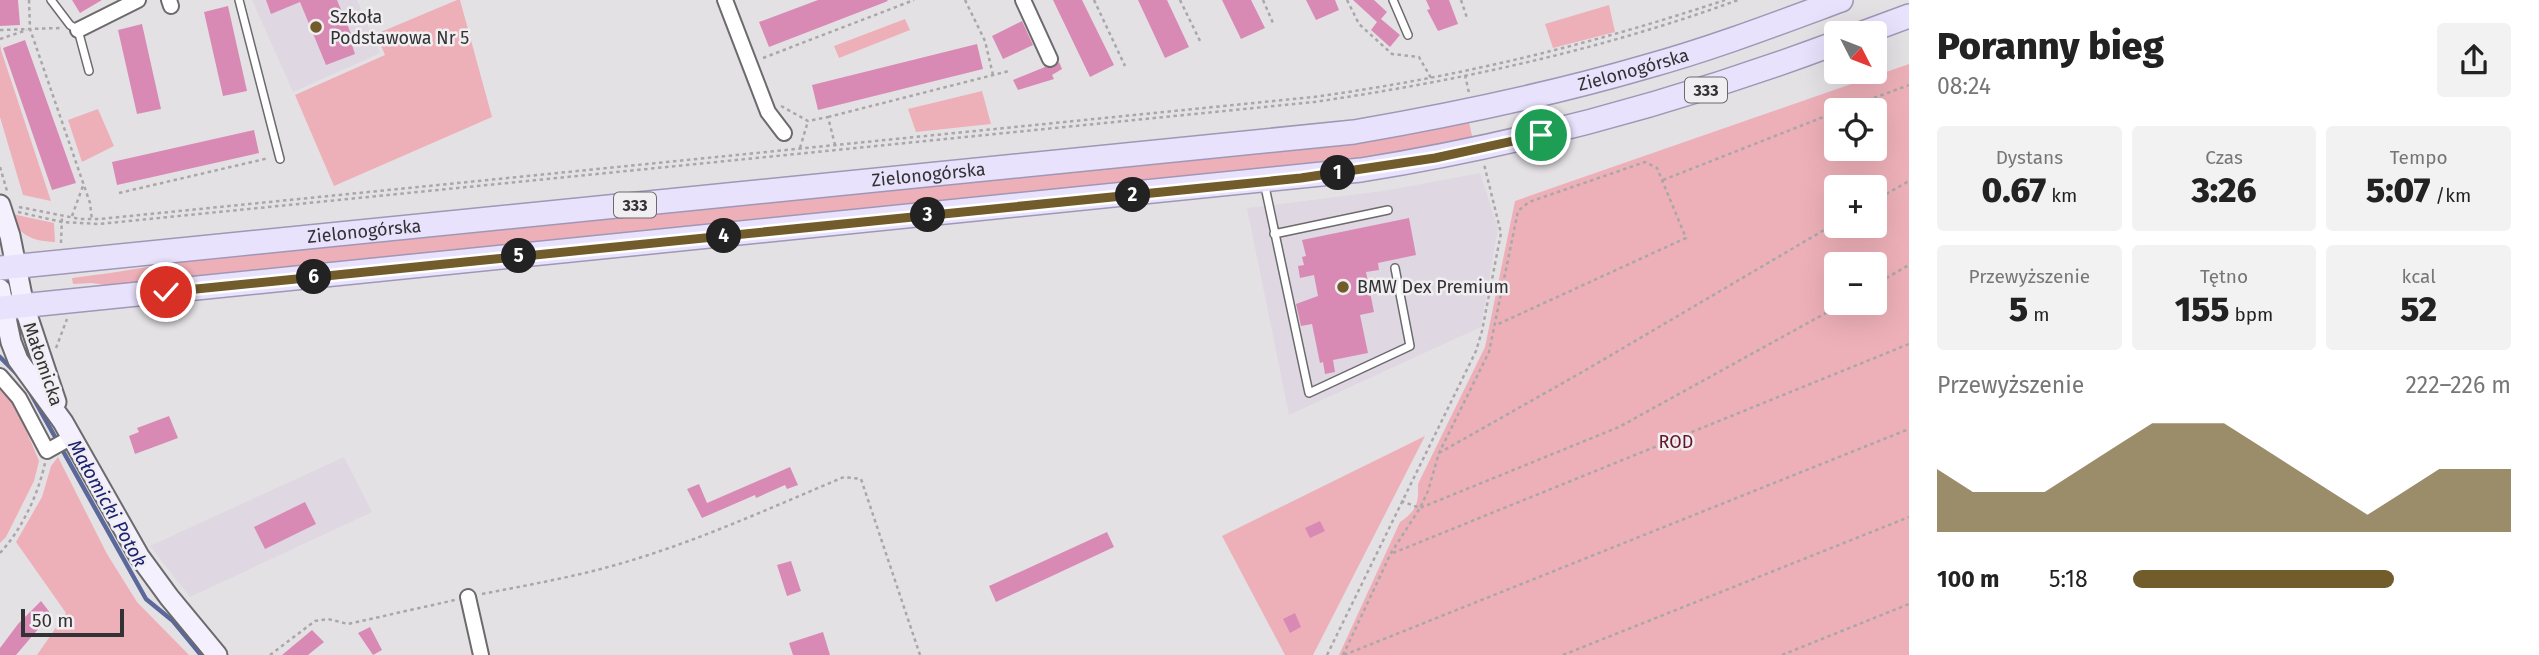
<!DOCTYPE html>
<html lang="pl">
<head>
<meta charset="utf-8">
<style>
	body { margin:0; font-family:"Fira Sans",sans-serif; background:#f2f2f2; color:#222; height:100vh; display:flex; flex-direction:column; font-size:26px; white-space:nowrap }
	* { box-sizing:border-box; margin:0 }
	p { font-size:23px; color:#767676 }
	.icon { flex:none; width:38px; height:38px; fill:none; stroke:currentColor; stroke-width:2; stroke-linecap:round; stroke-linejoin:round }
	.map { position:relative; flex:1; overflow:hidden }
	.sheet { display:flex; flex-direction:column; background:#fff; width:630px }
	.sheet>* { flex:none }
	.needle { width:46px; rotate:132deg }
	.buttons { position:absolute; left:1824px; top:21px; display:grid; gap:14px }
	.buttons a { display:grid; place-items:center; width:63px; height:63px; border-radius:7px; background:#fff; box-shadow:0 7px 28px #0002; font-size:35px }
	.scale { position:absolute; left:21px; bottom:18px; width:103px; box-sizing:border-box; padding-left:7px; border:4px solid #333234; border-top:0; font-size:19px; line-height:24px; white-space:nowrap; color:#333234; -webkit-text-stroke:5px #f1eef1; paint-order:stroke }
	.pin { position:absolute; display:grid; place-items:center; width:60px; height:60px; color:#fff; margin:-30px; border:4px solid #fff; border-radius:50%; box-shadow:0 2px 7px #0007 }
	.km { position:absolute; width:35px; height:35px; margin:-18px; border-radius:50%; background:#222; color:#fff; font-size:19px; line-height:35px; text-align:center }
	.round { display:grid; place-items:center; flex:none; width:74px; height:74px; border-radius:7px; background:#f2f2f2 }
	.summary { display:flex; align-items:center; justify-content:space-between; height:119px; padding:0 28px }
	h1 { font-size:38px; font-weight:800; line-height:52px }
	.metrics { display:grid; grid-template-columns:repeat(3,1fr); gap:10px; height:119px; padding:7px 28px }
	.metrics div { display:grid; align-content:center; border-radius:7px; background:#f2f2f2; text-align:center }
	.metrics b { font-size:35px; font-weight:800 }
	.metrics small { font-size:19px; font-weight:400 }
	.metrics p { font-size:19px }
	.chart { height:196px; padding:14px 28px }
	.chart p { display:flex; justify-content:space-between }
	.chart svg { width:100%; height:126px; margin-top:7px; fill:#725c2c; opacity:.7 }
	ul { padding:0 28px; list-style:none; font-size:23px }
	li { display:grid; grid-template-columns:112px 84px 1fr; align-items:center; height:52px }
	li i { height:18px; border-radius:9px; background:#725c2c }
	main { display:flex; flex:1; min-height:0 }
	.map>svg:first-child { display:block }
	.built { fill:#dfd7e1 }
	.green { fill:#eeb0b8; fill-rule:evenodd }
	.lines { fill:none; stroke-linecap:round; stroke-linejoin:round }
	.stream { stroke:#5b689a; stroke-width:4.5 }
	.building { fill:#d88ab5 }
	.lane-casing { stroke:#6c6a6d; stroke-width:10 }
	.street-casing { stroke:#6c6a6d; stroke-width:18 }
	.secondary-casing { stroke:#6c6a6d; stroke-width:23 }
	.primary-casing { stroke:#9f97b5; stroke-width:26 }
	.path { stroke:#a9a7a9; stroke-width:2.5; stroke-dasharray:3.5 3.5; stroke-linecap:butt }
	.lane { stroke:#fff; stroke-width:7 }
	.street { stroke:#fff; stroke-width:14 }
	.secondary { stroke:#f4f0fe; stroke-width:19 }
	.primary { stroke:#e8e2fc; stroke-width:23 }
	.route-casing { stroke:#fff; stroke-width:14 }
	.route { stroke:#725c2c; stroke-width:9 }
	.poi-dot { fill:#725c2c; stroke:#f1eef1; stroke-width:2.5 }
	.labels { text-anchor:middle; stroke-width:5; stroke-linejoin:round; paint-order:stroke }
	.shield { fill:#f1eef1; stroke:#6c6a6d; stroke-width:2 }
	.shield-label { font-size:16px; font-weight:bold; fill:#333234 }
	.poi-label { font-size:18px; fill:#333234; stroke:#f1eef1; text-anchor:start }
	.street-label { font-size:18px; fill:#333234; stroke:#f1eef1 }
	.park-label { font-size:18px; fill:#631529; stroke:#f1eef1 }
	.water-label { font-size:19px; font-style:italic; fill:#1a2072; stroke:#f1eef1 }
</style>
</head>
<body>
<main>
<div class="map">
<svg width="1909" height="655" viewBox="0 0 1909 655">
	<rect width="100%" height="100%" fill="#e4e1e4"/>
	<!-- built -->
	<path class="built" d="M 252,0 L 357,0 L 380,53 L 293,92 Z
		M 1480,173 L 1498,228 L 1481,327 L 1289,415 L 1247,208 L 1383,191 Z
		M 344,457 L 372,512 L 190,597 L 150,546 Z"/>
	<!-- green -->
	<path class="green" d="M 457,0 L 460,0 L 492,117 L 334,186 L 295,95 L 385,55 L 376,34 Z
		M 1609,5 L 1615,32 L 1553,48 L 1545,24 Z
		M 905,19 L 910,30 L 839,58 L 834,46 Z
		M 0,44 L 1,50 L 51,201 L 23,195 L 0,117 Z
		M 1909,64 L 1909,655 L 1339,655 L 1400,522 C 1416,511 1419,504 1418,484 L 1485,347 L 1515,201 ZM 1836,110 L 1874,110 L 1874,149 L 1836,149 ZM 1836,187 L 1874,187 L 1874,226 L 1836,226 ZM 1836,264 L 1874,264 L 1874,303 L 1836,303 Z
		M 982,91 L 991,124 L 916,132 L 908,109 Z
		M 98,109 L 114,146 L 82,162 L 68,120 Z
		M 1468,118 L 1473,140 L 1394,155 L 125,288 L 92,283 L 73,284 L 72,278 C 123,272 172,262 223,256 Z
		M 8,210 L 17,215 L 54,223 L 55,242 C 29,241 18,234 8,210 Z
		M 0,387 L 14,401 L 39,461 L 34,481 L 6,537 L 0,543 Z
		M 1425,436 L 1313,655 L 1285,655 L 1222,536 Z
		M 58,457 L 107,554 L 137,602 L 189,655 L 37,655 L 66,613 L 16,542 L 42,497 L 51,466 Z"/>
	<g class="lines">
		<!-- stream -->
		<path class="stream" d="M 0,357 L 16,373
			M 31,394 L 146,599 L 173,621 L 201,655"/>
	</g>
	<!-- building -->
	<path class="building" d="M 0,0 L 18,0 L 20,25 L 0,26 Z
		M 72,0 L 102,0 L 80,13 Z
		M 266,0 L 337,0 L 354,41 L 351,42 L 355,54 L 326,65 L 300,2 L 271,14 Z
		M 818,0 L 887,0 L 888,1 L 769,47 L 759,22 Z
		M 1053,0 L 1082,0 L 1114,65 L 1090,77 Z
		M 1138,0 L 1167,0 L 1189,47 L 1165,58 Z
		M 1222,0 L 1251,0 L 1265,28 L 1241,39 Z
		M 1306,0 L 1335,0 L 1339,10 L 1316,20 Z
		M 1353,0 L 1374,0 L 1387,12 L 1381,19 L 1400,35 L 1390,47 L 1371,30 L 1377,22 Z
		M 1426,0 L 1449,0 L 1458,24 L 1438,31 L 1427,10 L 1430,9 Z
		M 228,6 L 247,91 L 223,96 L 204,12 Z
		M 1022,21 L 1033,45 L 1003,59 L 992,36 Z
		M 142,24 L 161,109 L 137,114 L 118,30 Z
		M 25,40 L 76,183 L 52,190 L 3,48 Z
		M 977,44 L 983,69 L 818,110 L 812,85 Z
		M 1059,62 L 1062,69 L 1052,75 L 1054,79 L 1018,90 L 1013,80 L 1045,67 L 1053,68 Z
		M 254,130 L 259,153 L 117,185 L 112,162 Z
		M 1409,218 L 1416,255 L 1378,263 L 1379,270 L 1366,272 L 1374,312 L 1360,315 L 1368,353 L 1333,360 L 1335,372 L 1325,374 L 1323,362 L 1320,363 L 1312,324 L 1301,326 L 1296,304 L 1318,296 L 1314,275 L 1300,278 L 1298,266 L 1304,265 L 1302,257 L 1306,256 L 1302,240 Z
		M 169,416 L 178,438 L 135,454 L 129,436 L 139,432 L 137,428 Z
		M 790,467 L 798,485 L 787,489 L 785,485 L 756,498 L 755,495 L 702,518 L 687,489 L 699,484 L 707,503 Z
		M 305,502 L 316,524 L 265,549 L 254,527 Z
		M 1320,521 L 1325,531 L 1310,538 L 1305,528 Z
		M 1107,532 L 1114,547 L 996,602 L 989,586 Z
		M 791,561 L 801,591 L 787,596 L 777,565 Z
		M 41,601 L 51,614 L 16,655 L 0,655 L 0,648 L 18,624 Z
		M 1295,613 L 1301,627 L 1290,633 L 1283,619 Z
		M 370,627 L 382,650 L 373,655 L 358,633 Z
		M 312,630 L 324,642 L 308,655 L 282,655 Z
		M 823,632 L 830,655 L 793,655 L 789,643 Z"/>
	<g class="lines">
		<defs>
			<path id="lane" d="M 51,0 L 70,25 L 78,30 L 89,71
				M 239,0 L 280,159
				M 1393,0 L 1408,35
				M 1264,182 L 1309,393 L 1410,346 L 1395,268
				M 1274,234 L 1388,210"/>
			<path id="street" d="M 169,0 L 171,6
				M 725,0 L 768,112 L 784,133
				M 1023,0 L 1050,59
				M 78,30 L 138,0
				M 0,376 L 19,398 L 47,451 L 72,437
				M 468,597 L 481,655"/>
			<path id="secondary" d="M 0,205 L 10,236 L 24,306 L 56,402
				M 0,289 L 11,342 L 18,360 L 63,422 L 139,556 L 169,597 L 217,655"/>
			<g id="primary">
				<path d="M 1863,33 L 1909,16"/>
				<path id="s1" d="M 0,268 L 1354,132 C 1452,115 1549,95 1645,67 C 1711,49 1776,24 1841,0"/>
				<path d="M 0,308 L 1361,170 C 1524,144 1681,101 1836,43"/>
			</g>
		</defs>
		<!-- lane casing -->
		<use href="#lane" class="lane-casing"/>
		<!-- street casing -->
		<use href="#street" class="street-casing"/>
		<!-- secondary casing -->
		<use href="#secondary" class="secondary-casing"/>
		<!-- primary casing -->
		<use href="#primary" class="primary-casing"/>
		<!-- path -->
		<path class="path" d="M 29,0 L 30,29 L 90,203 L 92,220
			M 965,0 L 985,41 L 993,75
			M 1094,0 L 1125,66
			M 1180,0 L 1201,43
			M 1263,0 L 1273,23
			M 1347,0 L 1359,24 L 1392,54 L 1419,57 L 1431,78
			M 1461,0 L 1467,18
			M 0,30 L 60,28
			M 0,39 L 27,30
			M 763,58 L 914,0
			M 1465,75 L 1469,93
			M 781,106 L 808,121 L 828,117 L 835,145
			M 1841,110 L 1909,85
			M 828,117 L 1009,71
			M 800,148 L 808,121
			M 0,167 L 7,191
			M 1663,180 L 1836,112
			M 119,193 L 269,158
			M 1874,201 L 1909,181
			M 19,207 L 80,219 L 100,219 L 1313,97 C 1454,78 1590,45 1725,0
			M 18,212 L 62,222 L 99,224 L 1314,102 C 1458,81 1601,50 1738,0
			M 72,216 L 84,183
			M 61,243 L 62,216
			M 1874,285 L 1909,265
			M 56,348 L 67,319
			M 1439,453 L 1584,371 L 1836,223
			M 1401,501 L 1420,508 L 1619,427 L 1844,303
			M 0,553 C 22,529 38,495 45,463
			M 1393,553 L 1909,344
			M 482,594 C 528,585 574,577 619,564 C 696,542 770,508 844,477 L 861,479 L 920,655
			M 270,655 L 315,621 L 328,619 L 348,624 L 455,600
			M 1327,655 L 1476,351 L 1482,331 L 1501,233 L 1484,164
			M 1343,655 L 1391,553 L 1420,508 L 1428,491 L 1439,453 L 1489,352 L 1518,211 L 1529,202 L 1645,162 L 1657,168 L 1686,238 L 1496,325
			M 1344,655 L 1909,429
			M 1563,655 L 1909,517
			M 1782,655 L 1909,604"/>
		<!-- lane -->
		<use href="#lane" class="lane"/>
		<!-- street -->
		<use href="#street" class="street"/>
		<!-- secondary -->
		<use href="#secondary" class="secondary"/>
		<!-- primary -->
		<use href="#primary" class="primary"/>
	</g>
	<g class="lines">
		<defs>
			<path id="route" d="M 166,292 L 1301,178 L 1435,158 L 1541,135"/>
		</defs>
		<!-- route casing -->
		<use href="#route" class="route-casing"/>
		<!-- route -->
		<use href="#route" class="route"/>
	</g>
	<!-- markers -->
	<g class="poi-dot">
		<circle cx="316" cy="27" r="7"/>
		<circle cx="1343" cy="287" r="7"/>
	</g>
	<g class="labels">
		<!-- shield labels -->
		<g class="shield">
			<rect x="1685" y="77.5" width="42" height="25" rx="5"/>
			<rect x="614" y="192.5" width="42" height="25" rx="5"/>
		</g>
		<g class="shield-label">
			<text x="1706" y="96">333</text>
			<text x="635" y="211">333</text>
		</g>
		<!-- poi labels -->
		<g class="poi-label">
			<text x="330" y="23">Szkoła<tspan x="330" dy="21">Podstawowa Nr 5</tspan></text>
			<text x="1357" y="293">BMW Dex Premium</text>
		</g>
		<!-- street labels -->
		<g class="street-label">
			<text dy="6" stroke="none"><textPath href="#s1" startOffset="1647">Zielonogórska</textPath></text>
			<text dy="6" stroke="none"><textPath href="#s1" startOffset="933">Zielonogórska</textPath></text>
			<text dy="6" stroke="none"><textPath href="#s1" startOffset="366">Zielonogórska</textPath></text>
			<text transform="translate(43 364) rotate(71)" y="6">Małomicka</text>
		</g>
		<!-- park labels -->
		<g class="park-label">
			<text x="1676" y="448">ROD</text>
		</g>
		<!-- water labels -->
		<g class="water-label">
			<text transform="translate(108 503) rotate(61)" y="7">Małomicki Potok</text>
		</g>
	</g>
</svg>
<div class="buttons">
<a><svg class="needle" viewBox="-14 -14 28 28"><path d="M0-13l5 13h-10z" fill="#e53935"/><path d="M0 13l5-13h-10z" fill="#767676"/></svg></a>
<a><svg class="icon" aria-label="locate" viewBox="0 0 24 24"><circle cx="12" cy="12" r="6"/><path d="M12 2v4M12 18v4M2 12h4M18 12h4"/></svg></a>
<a>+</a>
<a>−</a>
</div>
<div class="scale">50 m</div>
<div class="pin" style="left:1541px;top:135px;background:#1e9e55"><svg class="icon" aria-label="arrive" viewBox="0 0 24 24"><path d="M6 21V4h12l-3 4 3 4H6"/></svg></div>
<div class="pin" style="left:166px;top:292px;background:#d93025"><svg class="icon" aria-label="check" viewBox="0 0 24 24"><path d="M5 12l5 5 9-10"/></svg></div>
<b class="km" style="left:1338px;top:173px">1</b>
<b class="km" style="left:1133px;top:195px">2</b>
<b class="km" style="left:928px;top:215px">3</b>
<b class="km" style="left:724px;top:236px">4</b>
<b class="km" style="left:519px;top:256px">5</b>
<b class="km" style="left:314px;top:277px">6</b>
</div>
<section class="sheet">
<div class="summary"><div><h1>Poranny bieg</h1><p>08:24</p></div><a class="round"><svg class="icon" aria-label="share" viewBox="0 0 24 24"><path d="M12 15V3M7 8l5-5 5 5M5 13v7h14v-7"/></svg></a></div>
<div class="metrics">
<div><p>Dystans</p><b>0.67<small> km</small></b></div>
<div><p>Czas</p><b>3:26</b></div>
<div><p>Tempo</p><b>5:07<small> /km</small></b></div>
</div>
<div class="metrics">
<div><p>Przewyższenie</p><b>5<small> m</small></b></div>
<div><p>Tętno</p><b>155<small> bpm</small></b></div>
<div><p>kcal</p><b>52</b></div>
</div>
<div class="chart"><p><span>Przewyższenie</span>222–226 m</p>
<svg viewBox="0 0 160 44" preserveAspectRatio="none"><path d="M0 44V22L10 30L20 30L30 30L40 22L50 14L60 6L70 6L80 6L90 14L100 22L110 30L120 38L130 30L140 22L150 22L160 22V44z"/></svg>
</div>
<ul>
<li><b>100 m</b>5:18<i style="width:69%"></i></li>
</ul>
</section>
</main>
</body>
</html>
